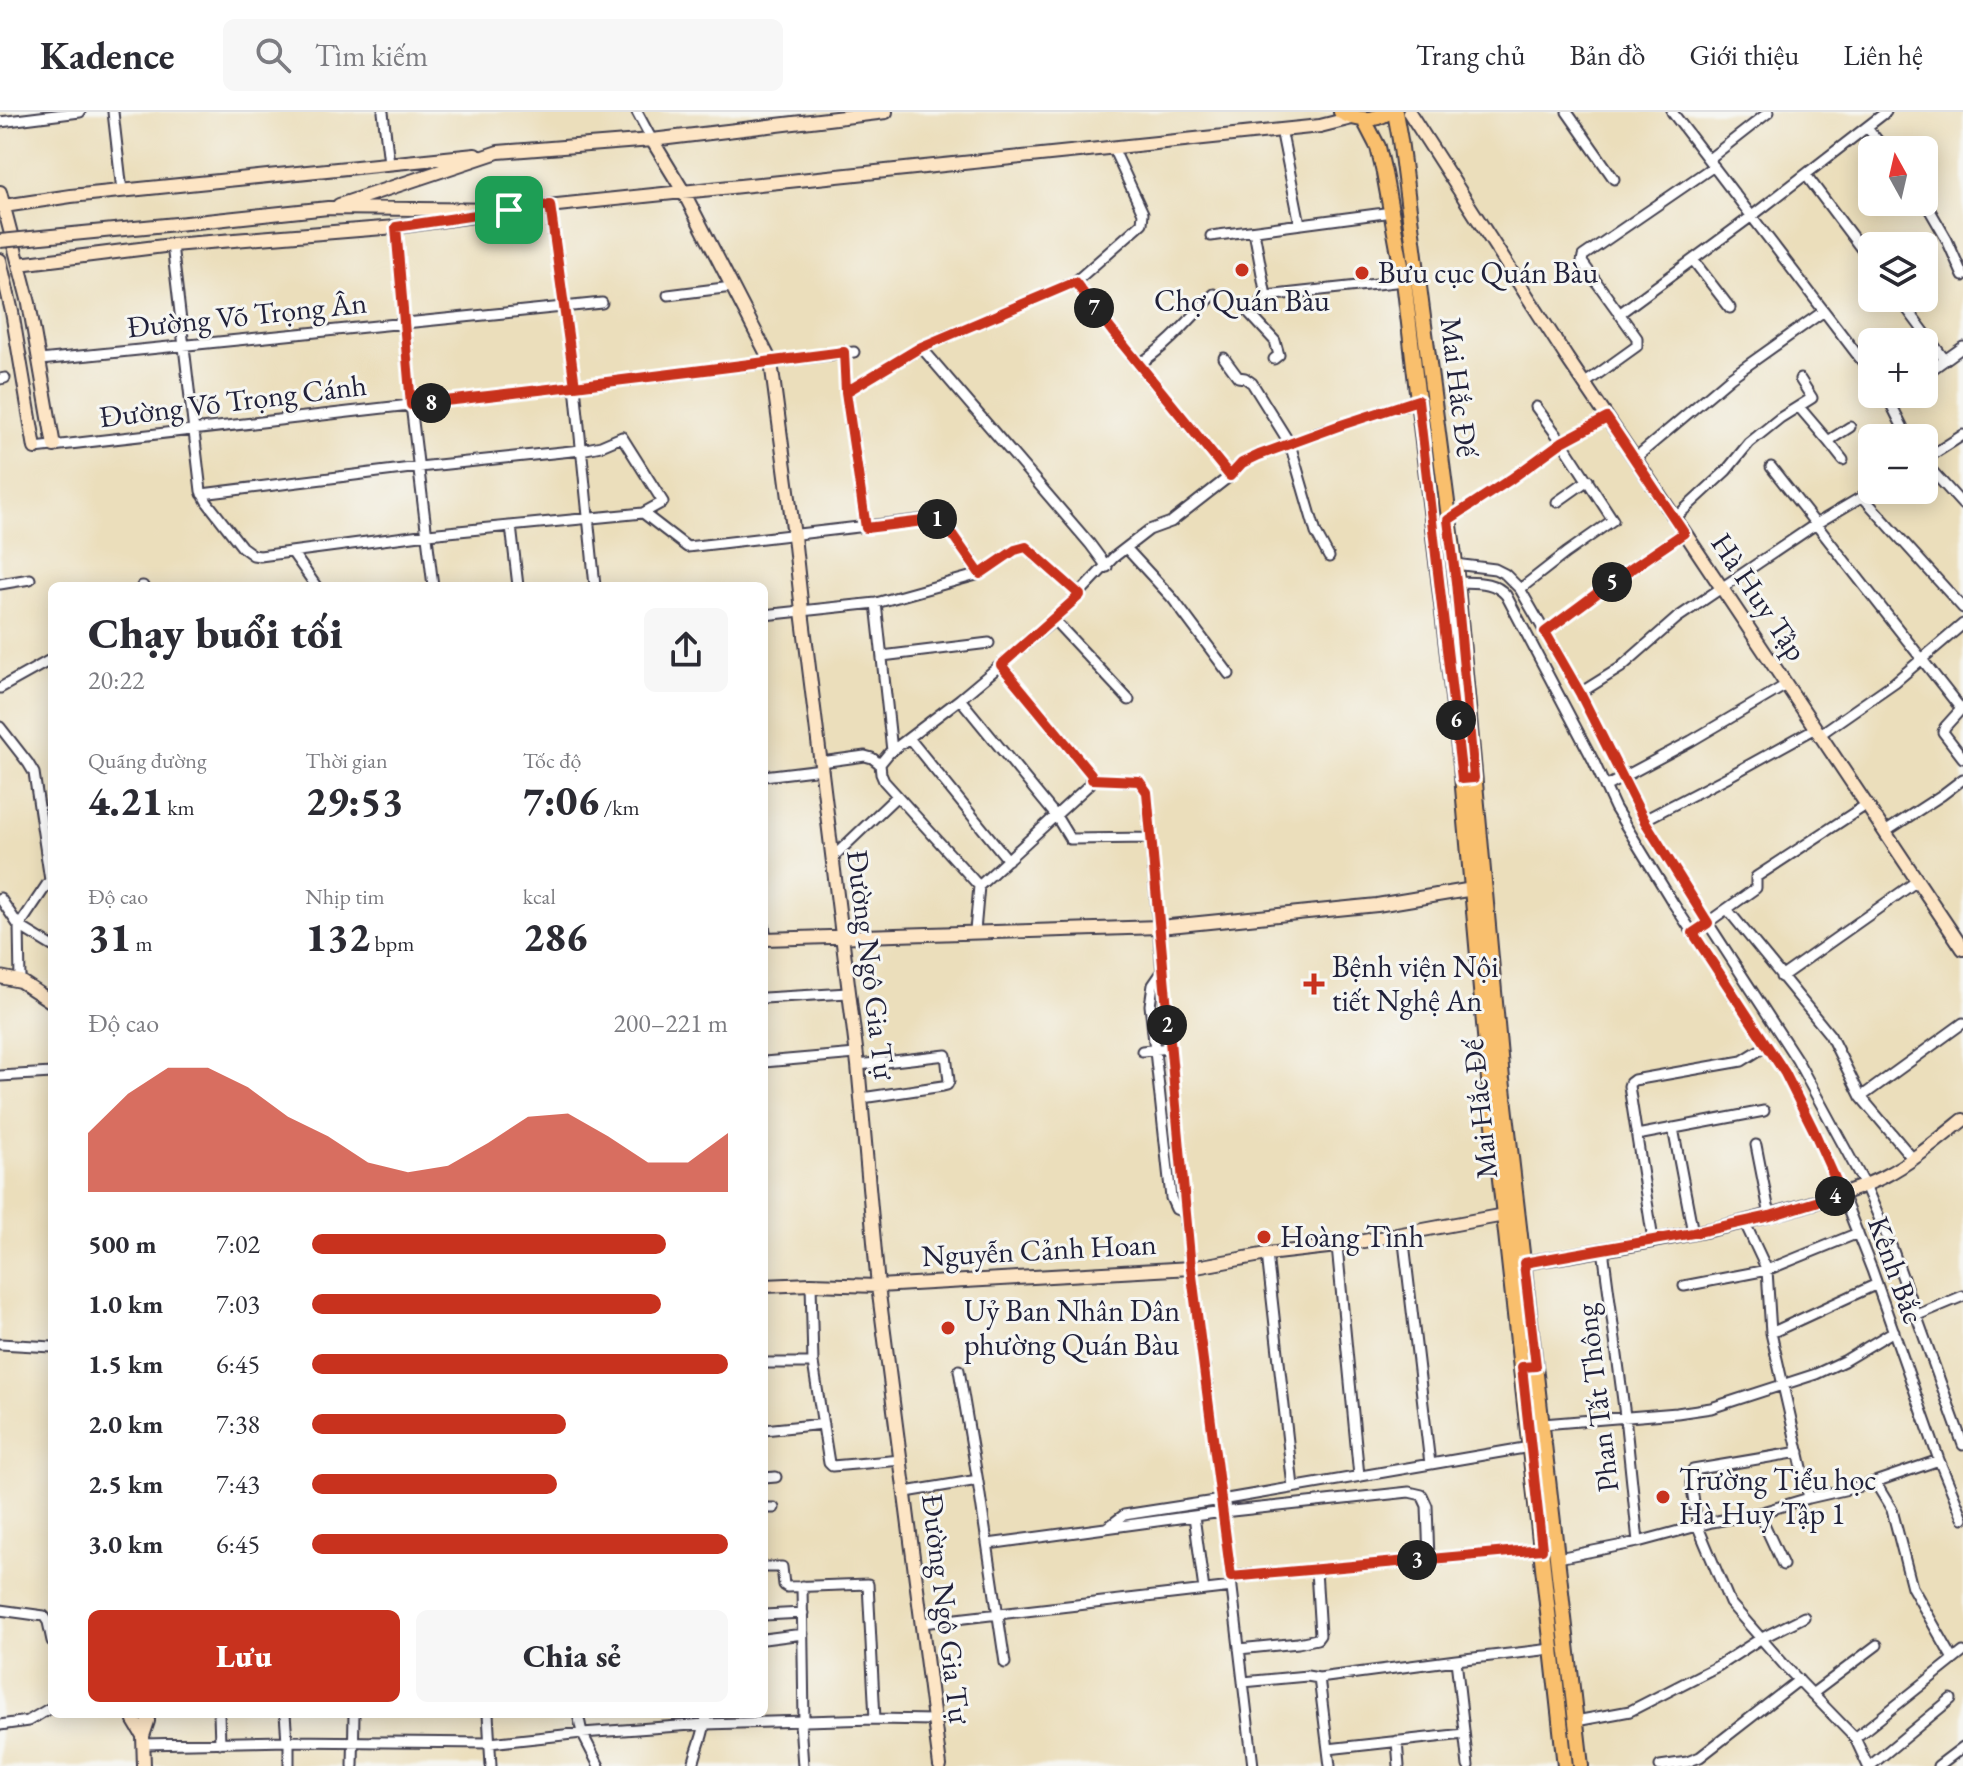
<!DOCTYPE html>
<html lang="vi">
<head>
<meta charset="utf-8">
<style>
	body { margin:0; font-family:"EB Garamond",serif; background:#f7f7f7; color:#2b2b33; height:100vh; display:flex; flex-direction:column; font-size:30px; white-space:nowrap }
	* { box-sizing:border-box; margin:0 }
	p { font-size:26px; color:#7c7c81 }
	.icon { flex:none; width:44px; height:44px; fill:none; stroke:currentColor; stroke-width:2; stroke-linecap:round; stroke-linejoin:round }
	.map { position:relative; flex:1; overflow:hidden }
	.side { position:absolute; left:48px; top:470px; width:720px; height:1136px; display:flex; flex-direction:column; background:#fff; border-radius:12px; box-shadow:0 4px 20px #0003 }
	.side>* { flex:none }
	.needle { width:52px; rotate:352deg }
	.buttons { position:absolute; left:1858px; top:24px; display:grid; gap:16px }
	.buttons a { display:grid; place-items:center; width:80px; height:80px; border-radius:12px; background:#fff; box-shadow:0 4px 20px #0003; font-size:40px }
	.pin { position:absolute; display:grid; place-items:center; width:68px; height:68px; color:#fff; margin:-34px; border-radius:16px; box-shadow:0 4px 12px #0006 }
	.km { position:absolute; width:40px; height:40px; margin:-20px; border-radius:50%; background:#222; color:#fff; font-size:22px; line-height:40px; text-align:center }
	.round { display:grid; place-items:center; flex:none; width:84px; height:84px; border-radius:12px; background:#f7f7f7 }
	.overview { display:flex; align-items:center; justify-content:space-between; height:136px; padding:0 40px }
	h1 { font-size:44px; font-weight:800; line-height:60px }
	.metrics { display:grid; grid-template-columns:repeat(3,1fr); gap:12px; height:136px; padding:8px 40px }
	.metrics div { display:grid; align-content:center }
	.metrics b { font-size:40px; font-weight:800 }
	.metrics small { font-size:22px; font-weight:400 }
	.metrics p { font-size:22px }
	.chart { height:224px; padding:16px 40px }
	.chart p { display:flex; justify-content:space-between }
	.chart svg { width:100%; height:144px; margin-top:8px; fill:#c8321e; opacity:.7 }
	.action { display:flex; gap:16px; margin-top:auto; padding:16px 40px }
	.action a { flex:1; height:92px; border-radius:12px; background:#c8321e; color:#fff; font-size:32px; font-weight:800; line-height:92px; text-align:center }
	.action a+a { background:#f7f7f7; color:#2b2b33 }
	ul { padding:0 40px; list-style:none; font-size:26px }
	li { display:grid; grid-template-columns:128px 96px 1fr; align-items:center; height:60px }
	li i { height:20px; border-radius:10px; background:#c8321e }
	header { display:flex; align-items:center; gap:48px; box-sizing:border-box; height:112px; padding:0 40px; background:#fff; border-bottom:2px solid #e1e1e2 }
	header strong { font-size:38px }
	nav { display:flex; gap:44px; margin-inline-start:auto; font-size:28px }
	.search { width:560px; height:72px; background:#f7f7f7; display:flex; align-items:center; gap:20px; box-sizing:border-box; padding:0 28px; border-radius:12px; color:#7c7c81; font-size:30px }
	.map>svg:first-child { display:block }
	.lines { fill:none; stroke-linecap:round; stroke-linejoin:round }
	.street-casing { stroke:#403e4e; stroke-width:13 }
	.secondary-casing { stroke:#403e4e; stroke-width:16 }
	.primary-casing { stroke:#403e4e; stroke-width:18 }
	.street { stroke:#fff; stroke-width:9 }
	.secondary { stroke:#fde5c5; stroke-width:12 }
	.primary { stroke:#f9bf6d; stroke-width:14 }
	.secondary-bridge-casing { stroke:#403e4e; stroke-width:16; stroke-linecap:butt }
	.secondary-bridge { stroke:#fde5c5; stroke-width:12 }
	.route-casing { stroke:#fff; stroke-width:16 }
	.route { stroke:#c8321e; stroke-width:10 }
	.poi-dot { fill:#c8321e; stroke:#f6f6f2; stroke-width:3 }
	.labels { text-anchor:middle; stroke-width:6; stroke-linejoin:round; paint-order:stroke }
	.poi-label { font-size:30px; fill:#22223b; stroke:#f6f6f2; text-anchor:start }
	.street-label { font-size:30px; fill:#22223b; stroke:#f6f6f2 }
</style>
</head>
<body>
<header>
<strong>Kadence</strong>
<div class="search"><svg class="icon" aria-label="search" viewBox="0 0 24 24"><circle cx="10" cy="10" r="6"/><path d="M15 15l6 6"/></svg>Tìm kiếm</div>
<nav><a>Trang chủ</a><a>Bản đồ</a><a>Giới thiệu</a><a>Liên hệ</a></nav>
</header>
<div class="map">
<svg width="1963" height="1654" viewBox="0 0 1963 1654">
	<rect width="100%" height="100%" fill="#f6f6f2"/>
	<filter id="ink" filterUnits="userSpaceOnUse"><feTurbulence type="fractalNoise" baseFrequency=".0125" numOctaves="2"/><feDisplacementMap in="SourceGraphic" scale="16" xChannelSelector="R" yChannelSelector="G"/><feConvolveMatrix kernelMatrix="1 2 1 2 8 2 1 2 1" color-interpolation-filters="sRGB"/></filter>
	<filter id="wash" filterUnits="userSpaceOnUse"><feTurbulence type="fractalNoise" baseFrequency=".006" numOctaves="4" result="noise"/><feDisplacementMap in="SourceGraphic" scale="32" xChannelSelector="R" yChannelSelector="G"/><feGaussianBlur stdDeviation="1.8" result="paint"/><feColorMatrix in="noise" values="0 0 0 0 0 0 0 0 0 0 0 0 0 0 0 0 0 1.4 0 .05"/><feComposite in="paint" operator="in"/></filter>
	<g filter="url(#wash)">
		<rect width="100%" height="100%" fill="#ebdebb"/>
	</g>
	<g filter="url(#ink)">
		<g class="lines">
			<defs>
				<path id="street" d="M 113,0 L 122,79
					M 383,0 L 389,51
					M 637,0 L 652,28
					M 1567,0 L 1614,67
					M 1672,0 L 1872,262
					M 0,10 L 80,0
					M 1867,15 L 1885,38
					M 1281,17 L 1300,112
					M 1709,47 L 1769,0
					M 1806,63 L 1872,151
					M 1924,88 L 1947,128 L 1963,164
					M 550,93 L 575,274 L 595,474
					M 396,115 L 411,293 L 433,474
					M 1254,119 L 1266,184 L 1404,169
					M 1211,124 L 1392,100
					M 172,133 L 201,379 C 203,383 205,386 207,390 L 242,435 L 253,443 L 260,444 L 428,422 L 643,401 L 663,390 L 622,325 L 601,334 L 581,338 L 419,355 L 202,382
					M 1693,148 L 1730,196
					M 1075,170 L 1112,219 L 1230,364
					M 668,183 L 732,175
					M 1266,184 L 1250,202 L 1275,229 L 1279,243 L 1274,247
					M 1899,186 L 1945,248
					M 1619,202 L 1752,104 L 1886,0
					M 921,235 L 1090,432 L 1107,455
					M 844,240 L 846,280 L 866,416
					M 1224,246 L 1238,265 L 1245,266 L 1252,271 L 1290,332 L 1316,421 L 1329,445
					M 40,248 L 602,191
					M 1139,252 C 1169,233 1190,207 1214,182
					M 1924,263 L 1963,235
					M 0,267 L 5,266
					M 1584,272 L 1637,234 L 1637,226 L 1582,150 L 1583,144 L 1714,54
					M 846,280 L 921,235 L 1075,170 L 1142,111 L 1143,101 L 1113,36
					M 1886,282 L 1908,326
					M 1799,295 L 1828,329 L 1850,315
					M 1828,329 L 1843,348
					M 35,336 L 575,274 L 854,240
					M 1634,347 L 1731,265 L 1824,199
					M 1924,348 L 1963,323
					M 1924,350 L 1963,393
					M 1771,355 L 1961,597
					M 1862,384 L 1963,496
					M 1557,390 L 1588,368
					M 643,401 L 687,435 L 936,406 L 945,412 L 980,462
					M 1675,406 L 1726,359 L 1749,331 L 1780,306 L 1812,286 L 1800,267
					M 1448,408 L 1511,367 L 1562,330 L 1607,306
					M 511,414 L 518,474
					M 1127,437 L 1173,487 L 1229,562
					M 292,440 L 316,474
					M 1455,452 L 1495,457 L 1505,462 L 1520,477 L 1580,581 L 1644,708 L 1708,811 L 1797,948 L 1865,1073 L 1892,1136 L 1963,1333
					M 1456,470 C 1475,471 1493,468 1506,483 L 1593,648 L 1615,696 L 1673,791 L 1785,961 L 1813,1017 L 1842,1082 L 1872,1158 L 1939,1348 L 1963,1406
					M 0,472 L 30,467
					M 142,474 L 143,474
					M 1520,477 L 1566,441 L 1613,408 L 1562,330 L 1536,295
					M 876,491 L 892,639
					M 764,503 L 876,491 L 980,462 L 1015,438 L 1026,435 L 1080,483
					M 1054,508 L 1129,588
					M 1545,520 L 1615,468 L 1684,421
					M 882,544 L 989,531
					M 0,576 L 52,547
					M 1580,581 L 1620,556 L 1677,506 L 1816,412 L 1873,378
					M 960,587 L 1056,704 L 1070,727 L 1151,726
					M 1963,595 L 1945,615 L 1943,620 L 1963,646
					M 0,615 L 28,651 L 34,661 L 50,768 L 19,814 L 20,869
					M 1819,623 L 1895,570 L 1963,512
					M 909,626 L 1008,748
					M 821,650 L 865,644 L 872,646 L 880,652
					M 764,664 L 822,657
					M 1092,667 L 1139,669 L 1147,680 L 1162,860 L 1191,1156 L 1223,1400 L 1253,1654
					M 1605,675 L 1691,629 L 1786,573
					M 1644,708 L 1731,663 L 1814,617
					M 1885,720 L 1942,683 L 1963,667
					M 832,746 L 897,684
					M 979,774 L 884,669 L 881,662 L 880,652 L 889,641 L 960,587 L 1054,508 L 1114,445 L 1149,418 L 1171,410 L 1230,364 L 1242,351 L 1259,343 L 1341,313 L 1418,288
					M 0,786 L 19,814 L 52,834
					M 1727,797 L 1830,923 L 1861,985 L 1913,1047
					M 764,813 L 766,827
					M 975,819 L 979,774 L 1090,672 L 1091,662 L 1001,553
					M 1693,821 L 1756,776 L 1756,765 L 1866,693
					M 1162,860 L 1153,873 L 1150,893 L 1171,1086 L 1176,1097 L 1186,1101
					M 1781,865 L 1917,769
					M 764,886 L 848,881
					M 1142,939 L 1169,936
					M 764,950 L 856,942
					M 858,953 L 946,943 L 949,969 L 947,973 L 943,974 L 862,986
					M 0,964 L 52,961
					M 1861,985 L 1963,911
					M 1673,1016 L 1693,1121
					M 1637,1023 L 1764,999
					M 1756,1033 L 1770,1104
					M 1744,1109 L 1767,1158 L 1771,1221 L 1809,1386
					M 1403,1122 L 1430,1352
					M 1653,1128 L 1629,974 L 1630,971 L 1634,968 L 1742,949 L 1766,934
					M 1337,1134 L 1359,1364
					M 1603,1137 L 1625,1304 L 1638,1430
					M 1267,1142 L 1293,1375
					M 811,1172 L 813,1251 L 829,1351 L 832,1354 L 902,1348
					M 1684,1174 L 1767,1158 L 1858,1121
					M 1915,1204 L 1963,1184
					M 1771,1221 L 1877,1172
					M 0,1232 L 52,1235
					M 764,1251 L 813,1251
					M 959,1258 L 978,1370
					M 1543,1312 L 1677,1301 L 1711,1296 L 1816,1262 L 1844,1249 L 1894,1219
					M 764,1318 L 823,1312
					M 1799,1340 L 1693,1358 L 1691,1371 L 1698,1415 L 1730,1491 L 1786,1555 L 1855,1626 L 1868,1654
					M 764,1366 L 776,1365
					M 1875,1370 L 1892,1398 L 1912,1475 L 1953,1547
					M 906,1380 L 972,1369 L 978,1370 L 1005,1551
					M 764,1396 L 774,1396
					M 1759,1401 L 1783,1453
					M 1194,1404 L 1204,1478
					M 1108,1415 L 1124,1403 L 1221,1388 L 1530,1335
					M 988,1432 L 1223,1400 L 1409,1380 L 1422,1383 L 1427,1394 L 1429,1447
					M 1558,1446 L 1638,1430 L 1712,1410 L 1759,1401 L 1809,1386 L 1866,1373 L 1939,1348
					M 764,1455 L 782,1455 L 784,1473 L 787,1475 L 868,1472 L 875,1607
					M 1231,1465 L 1542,1437
					M 802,1474 L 804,1610
					M 0,1498 L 44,1504 L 48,1510 L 52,1529
					M 764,1503 L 803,1501
					M 922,1511 L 1232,1475
					M 764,1527 L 803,1522
					M 1239,1537 L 1298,1531 L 1317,1527 L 1320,1523 L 1316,1458
					M 1456,1548 L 1552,1537
					M 1319,1566 L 1330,1654
					M 1243,1570 L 1307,1564 L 1319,1566 L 1456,1548 L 1468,1654
					M 1812,1582 L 1877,1533
					M 219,1602 L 220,1631
					M 285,1602 L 287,1629 L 289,1633 L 289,1654
					M 488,1602 L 491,1654
					M 578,1602 L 582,1621 L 599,1654
					M 1576,1609 L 1630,1599 L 1718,1554 L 1760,1527 L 1804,1505
					M 800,1610 L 803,1654
					M 0,1613 L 28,1609 L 52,1595
					M 1855,1626 L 1963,1540
					M 1397,1629 L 1399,1654
					M 143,1632 L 287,1629 L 490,1631 L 582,1621 L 706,1612 L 875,1607 L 934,1608
					M 1328,1637 L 1464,1622
					M 353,1654 L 354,1602
					M 693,1654 C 696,1637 706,1620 706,1602
					M 1660,1654 L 1687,1650 L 1700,1645 L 1799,1568
					M 1870,1654 L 1951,1587
					M 1938,1654 L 1963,1635"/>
				<path id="secondary" d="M 1409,0 L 1567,246 L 1675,406 L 1963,837
					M 652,28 L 683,79 L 771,250 L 794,424 L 802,499 L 858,953 L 878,1174 L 940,1654
					M 0,80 L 29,191 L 54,334
					M 339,93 L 498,40 L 652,28 L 886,0
					M 4,94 L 71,84 L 475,43
					M 197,110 L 328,96 L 509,98 L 1320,14 L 1352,6
					M 0,148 L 12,200 L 35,336
					M 19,152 L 172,133 L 396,115 L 473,104
					M 764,827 L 1160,815 L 1377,793 L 1473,777
					M 0,865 L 20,869 L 52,890
					M 1524,1151 C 1617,1135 1711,1122 1802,1094 C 1829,1086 1857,1078 1883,1065 C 1912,1050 1937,1029 1963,1008
					M 764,1174 L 811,1172 L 878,1174 L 1191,1156 L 1267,1142 L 1337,1134 L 1504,1103
					M 133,1602 L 134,1609 L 143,1624
					M 144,1654 L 143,1624 L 148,1609 L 148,1602"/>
				<path id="primary" d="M 1341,0 C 1358,9 1372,10 1389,0
					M 1395,0 L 1400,28 L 1455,452 L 1502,967 L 1581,1654
					M 1364,8 L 1378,35 L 1384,61 L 1404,169 L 1461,653 L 1489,968 L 1565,1654"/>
			</defs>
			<!-- street casing -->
			<use href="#street" class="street-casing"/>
			<!-- secondary casing -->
			<use href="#secondary" class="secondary-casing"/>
			<!-- primary casing -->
			<use href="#primary" class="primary-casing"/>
			<!-- street -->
			<use href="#street" class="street"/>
			<!-- secondary -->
			<use href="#secondary" class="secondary"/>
			<!-- primary -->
			<use href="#primary" class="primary"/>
			<defs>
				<path id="secondary-bridge" d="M 0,129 L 197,110"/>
			</defs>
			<!-- secondary-bridge casing -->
			<use href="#secondary-bridge" class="secondary-bridge-casing"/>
			<!-- secondary-bridge -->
			<use href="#secondary-bridge" class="secondary-bridge"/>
		</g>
	</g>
	<g class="lines" filter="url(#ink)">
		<defs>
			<path id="route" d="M 509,98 L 550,93 L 575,274 L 844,240 L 846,280 L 866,416 L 940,407 L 945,412 L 980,462 L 1015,438 L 1026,435 L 1080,483 L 1001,553 L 1091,662 L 1092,667 L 1139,669 L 1147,680 L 1191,1156 L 1231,1465 L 1542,1437 L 1522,1255 L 1536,1254 L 1524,1151 L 1693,1121 L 1770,1104 L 1842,1082 L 1813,1017 L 1785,961 L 1693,821 L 1708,811 L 1644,708 L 1580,581 L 1545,520 L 1615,468 L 1684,421 L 1607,306 L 1562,330 L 1511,367 L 1448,408 L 1456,470 L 1474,666 L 1462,667 L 1418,288 L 1341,313 L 1259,343 L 1242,351 L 1230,364 L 1112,219 L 1075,170 L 921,235 L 846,280 L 844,240 C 700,260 555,276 411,293 L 396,115 L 509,98"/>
		</defs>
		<!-- route casing -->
		<use href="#route" class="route-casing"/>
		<!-- route -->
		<use href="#route" class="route"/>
	</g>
	<!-- markers -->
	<g class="poi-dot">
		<circle cx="1242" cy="158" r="8"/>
		<circle cx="1362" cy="161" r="8"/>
		<path d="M1310 860h8v8h8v8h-8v8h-8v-8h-8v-8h8z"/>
		<circle cx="1264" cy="1125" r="8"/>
		<circle cx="948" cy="1216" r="8"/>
		<circle cx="1663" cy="1385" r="8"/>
	</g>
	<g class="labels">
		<!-- poi labels -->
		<g class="poi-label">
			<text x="1378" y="171">Bưu cục Quán Bàu</text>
			<text x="1242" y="199" text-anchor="middle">Chợ Quán Bàu</text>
			<text x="1332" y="865">Bệnh viện Nội<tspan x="1332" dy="34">tiết Nghệ An</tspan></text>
			<text x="1280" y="1135">Hoàng Tình</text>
			<text x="964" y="1209">Uỷ Ban Nhân Dân<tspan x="964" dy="34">phường Quán Bàu</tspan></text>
			<text x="1679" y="1378">Trường Tiểu học<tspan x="1679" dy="34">Hà Huy Tập 1</tspan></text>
		</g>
		<!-- street labels -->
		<g class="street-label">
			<text transform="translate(247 203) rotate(-6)" y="10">Đường Võ Trọng Ân</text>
			<text transform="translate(1459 275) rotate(83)" y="10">Mai Hắc Đế</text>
			<text transform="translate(233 289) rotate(-7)" y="10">Đường Võ Trọng Cánh</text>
			<text transform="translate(1759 485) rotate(56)" y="10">Hà Huy Tập</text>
			<text transform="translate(871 853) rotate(83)" y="10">Đường Ngô Gia Tự</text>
			<text transform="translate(1480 997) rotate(-96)" y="10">Mai Hắc Đế</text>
			<text transform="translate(1039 1138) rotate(-3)" y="10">Nguyễn Cảnh Hoan</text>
			<text transform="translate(1896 1158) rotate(70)" y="10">Kênh Bắc</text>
			<text transform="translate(1597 1286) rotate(-97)" y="10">Phan Tất Thông</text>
			<text transform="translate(946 1497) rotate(83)" y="10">Đường Ngô Gia Tự</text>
		</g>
	</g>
</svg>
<div class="buttons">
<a><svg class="needle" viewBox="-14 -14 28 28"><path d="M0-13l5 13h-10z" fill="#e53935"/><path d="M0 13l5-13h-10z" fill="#7c7c81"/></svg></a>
<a><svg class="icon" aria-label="layers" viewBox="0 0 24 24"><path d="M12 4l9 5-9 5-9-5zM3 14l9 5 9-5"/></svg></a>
<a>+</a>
<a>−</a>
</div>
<div class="pin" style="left:509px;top:98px;background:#1e9e55"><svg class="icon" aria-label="arrive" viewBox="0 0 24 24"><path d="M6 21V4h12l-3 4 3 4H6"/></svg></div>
<b class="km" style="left:937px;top:407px">1</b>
<b class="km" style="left:1167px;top:913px">2</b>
<b class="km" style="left:1417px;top:1448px">3</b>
<b class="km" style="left:1835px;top:1084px">4</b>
<b class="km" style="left:1612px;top:470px">5</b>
<b class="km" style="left:1456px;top:608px">6</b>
<b class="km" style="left:1094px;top:196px">7</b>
<b class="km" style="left:431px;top:291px">8</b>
<section class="side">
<div class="overview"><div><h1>Chạy buổi tối</h1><p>20:22</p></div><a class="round"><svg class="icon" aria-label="share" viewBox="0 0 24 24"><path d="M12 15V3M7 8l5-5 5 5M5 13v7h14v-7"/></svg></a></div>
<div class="metrics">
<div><p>Quãng đường</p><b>4.21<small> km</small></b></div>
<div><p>Thời gian</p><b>29:53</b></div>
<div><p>Tốc độ</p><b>7:06<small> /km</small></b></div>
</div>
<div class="metrics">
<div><p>Độ cao</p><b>31<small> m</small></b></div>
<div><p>Nhịp tim</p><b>132<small> bpm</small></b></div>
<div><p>kcal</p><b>286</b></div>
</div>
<div class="chart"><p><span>Độ cao</span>200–221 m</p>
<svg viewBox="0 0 160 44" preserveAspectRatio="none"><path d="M0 44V26L10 14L20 6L30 6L40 12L50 21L60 27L70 35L80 38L90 36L100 29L110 21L120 20L130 27L140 35L150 35L160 26V44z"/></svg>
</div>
<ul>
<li><b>500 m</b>7:02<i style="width:85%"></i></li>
<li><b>1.0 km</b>7:03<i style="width:84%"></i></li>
<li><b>1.5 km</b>6:45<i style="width:100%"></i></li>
<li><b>2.0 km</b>7:38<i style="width:61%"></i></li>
<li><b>2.5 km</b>7:43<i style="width:59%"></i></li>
<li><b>3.0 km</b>6:45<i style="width:100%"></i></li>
</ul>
<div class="action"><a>Lưu</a><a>Chia sẻ</a></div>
</section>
</div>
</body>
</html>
